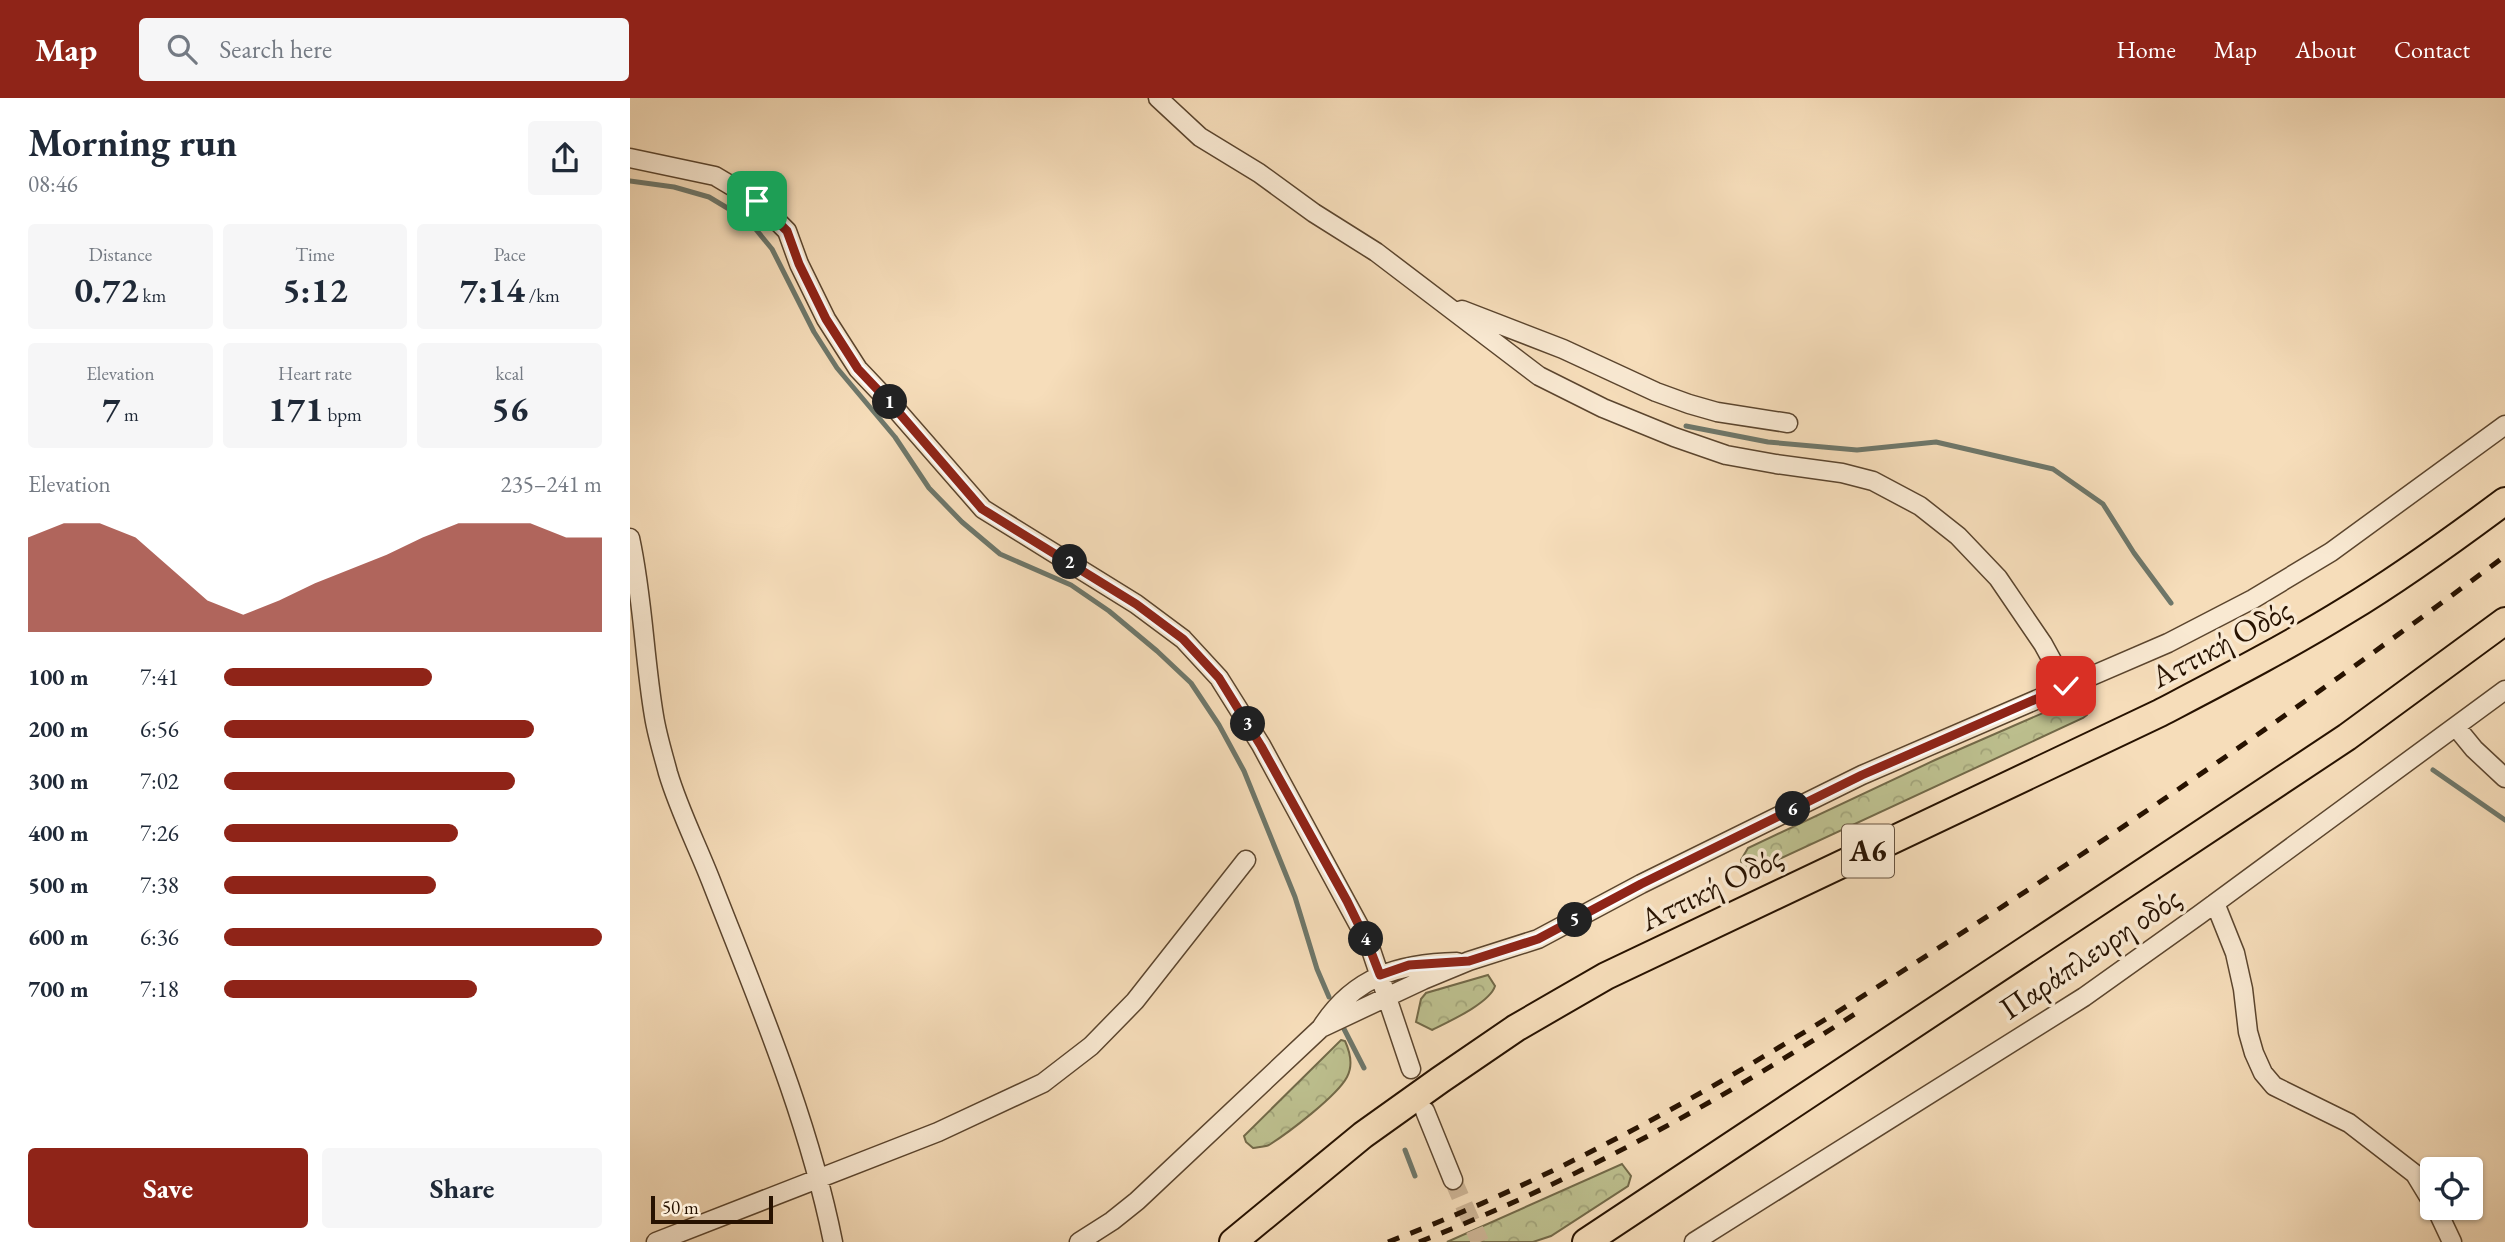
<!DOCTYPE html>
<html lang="en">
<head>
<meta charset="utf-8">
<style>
	body { margin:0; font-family:"EB Garamond",serif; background:#f6f6f7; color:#1f2937; height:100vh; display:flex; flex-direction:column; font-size:26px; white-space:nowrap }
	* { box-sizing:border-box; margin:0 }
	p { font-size:23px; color:#747a83 }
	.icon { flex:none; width:38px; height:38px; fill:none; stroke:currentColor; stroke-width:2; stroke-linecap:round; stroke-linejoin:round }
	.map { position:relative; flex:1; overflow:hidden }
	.side { display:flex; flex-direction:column; background:#fff; width:630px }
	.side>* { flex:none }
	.tools { position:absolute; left:1790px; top:1059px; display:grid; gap:14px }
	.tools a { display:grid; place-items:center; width:63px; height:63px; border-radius:7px; background:#fff; box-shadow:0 2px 5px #0004; font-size:35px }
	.scale { position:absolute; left:21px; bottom:18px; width:122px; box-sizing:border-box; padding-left:7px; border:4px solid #271200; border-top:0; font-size:19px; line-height:24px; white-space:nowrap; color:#271200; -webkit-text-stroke:5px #f9e9d2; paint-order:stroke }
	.pin { position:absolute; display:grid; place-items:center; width:60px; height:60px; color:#fff; margin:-30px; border-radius:14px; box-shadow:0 4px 10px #0006 }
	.km { position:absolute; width:35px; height:35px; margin:-18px; border-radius:50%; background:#222; color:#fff; font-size:19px; line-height:35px; text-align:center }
	.round { display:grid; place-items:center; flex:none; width:74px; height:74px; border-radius:7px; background:#f6f6f7 }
	.headline { display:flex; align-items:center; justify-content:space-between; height:119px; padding:0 28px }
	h1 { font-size:38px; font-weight:700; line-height:52px }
	.figures { display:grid; grid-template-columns:repeat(3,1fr); gap:10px; height:119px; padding:7px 28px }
	.figures div { display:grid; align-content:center; border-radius:7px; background:#f6f6f7; text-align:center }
	.figures b { font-size:35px; font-weight:700 }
	.figures small { font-size:19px; font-weight:400 }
	.figures p { font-size:19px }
	.chart { height:196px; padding:14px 28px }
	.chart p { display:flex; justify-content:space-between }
	.chart svg { width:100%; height:126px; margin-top:7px; fill:#8f2418; opacity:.7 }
	.button { display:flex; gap:14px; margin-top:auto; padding:14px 28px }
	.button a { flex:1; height:80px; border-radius:7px; background:#8f2418; color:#fff; font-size:28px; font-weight:700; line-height:80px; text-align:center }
	.button a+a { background:#f6f6f7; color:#1f2937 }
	ul { padding:0 28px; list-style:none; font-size:23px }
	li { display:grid; grid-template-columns:112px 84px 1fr; align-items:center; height:52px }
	li i { height:18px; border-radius:9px; background:#8f2418 }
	header { display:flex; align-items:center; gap:42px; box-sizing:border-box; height:98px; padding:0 35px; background:#8f2418; color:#fff }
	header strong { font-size:33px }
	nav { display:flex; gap:38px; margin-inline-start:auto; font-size:24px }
	.search { width:490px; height:63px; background:#f6f6f7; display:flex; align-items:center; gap:18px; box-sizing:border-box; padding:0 24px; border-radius:7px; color:#747a83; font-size:26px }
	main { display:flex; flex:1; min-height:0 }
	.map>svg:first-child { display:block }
	.forest { fill:url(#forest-crowns); stroke:#726948; stroke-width:2 }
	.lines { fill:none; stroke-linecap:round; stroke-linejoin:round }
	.stream { stroke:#6e776a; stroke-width:5 }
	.minor-tunnel { stroke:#cdb495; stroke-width:18; stroke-dasharray:18 9; stroke-linecap:butt }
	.minor-casing { stroke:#5b452e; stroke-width:21 }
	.highway-casing { stroke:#271200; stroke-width:30 }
	.minor { stroke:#f9e9d2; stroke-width:18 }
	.highway { stroke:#f6ddba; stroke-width:26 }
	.rail { stroke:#271200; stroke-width:5; stroke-dasharray:12 12; stroke-linecap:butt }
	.route-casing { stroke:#fff; stroke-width:14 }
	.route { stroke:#8f2418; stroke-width:9 }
	.labels { text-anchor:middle; stroke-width:7; stroke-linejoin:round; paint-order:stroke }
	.shield { fill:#f9e9d2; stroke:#66523f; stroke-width:2 }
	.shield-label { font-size:30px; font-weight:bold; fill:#271200 }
	.street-label { font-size:32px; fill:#271200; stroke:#f9e9d2 }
</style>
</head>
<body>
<header>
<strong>Map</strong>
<div class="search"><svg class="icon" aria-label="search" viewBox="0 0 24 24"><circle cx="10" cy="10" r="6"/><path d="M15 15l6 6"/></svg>Search here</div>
<nav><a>Home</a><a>Map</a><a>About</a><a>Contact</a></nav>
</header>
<main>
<section class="side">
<div class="headline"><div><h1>Morning run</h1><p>08:46</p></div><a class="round"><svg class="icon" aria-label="share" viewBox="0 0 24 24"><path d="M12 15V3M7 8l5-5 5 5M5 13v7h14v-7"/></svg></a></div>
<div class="figures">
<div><p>Distance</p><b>0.72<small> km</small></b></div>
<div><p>Time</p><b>5:12</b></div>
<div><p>Pace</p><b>7:14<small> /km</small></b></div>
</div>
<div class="figures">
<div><p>Elevation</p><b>7<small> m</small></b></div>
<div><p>Heart rate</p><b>171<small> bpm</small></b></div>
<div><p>kcal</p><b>56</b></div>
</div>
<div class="chart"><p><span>Elevation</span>235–241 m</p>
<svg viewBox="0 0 160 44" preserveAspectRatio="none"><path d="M0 44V11L10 6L20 6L30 11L40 22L50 33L60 38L70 33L80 27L90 22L100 17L110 11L120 6L130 6L140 6L150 11L160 11V44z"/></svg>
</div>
<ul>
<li><b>100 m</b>7:41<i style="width:55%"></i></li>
<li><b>200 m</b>6:56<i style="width:82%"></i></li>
<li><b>300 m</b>7:02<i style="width:77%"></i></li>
<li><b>400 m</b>7:26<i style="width:62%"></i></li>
<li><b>500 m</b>7:38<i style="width:56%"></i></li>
<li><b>600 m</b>6:36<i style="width:100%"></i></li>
<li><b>700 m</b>7:18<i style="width:67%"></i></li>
</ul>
<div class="button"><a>Save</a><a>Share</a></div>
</section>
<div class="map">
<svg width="1875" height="1144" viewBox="0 0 1875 1144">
	<defs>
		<pattern id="forest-crowns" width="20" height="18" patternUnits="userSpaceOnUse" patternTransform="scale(1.75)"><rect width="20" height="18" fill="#bdc08f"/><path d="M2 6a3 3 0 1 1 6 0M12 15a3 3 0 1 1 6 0" fill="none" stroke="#a2a47a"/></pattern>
	</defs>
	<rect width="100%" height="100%" fill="#f6ddba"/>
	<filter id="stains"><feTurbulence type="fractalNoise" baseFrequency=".00286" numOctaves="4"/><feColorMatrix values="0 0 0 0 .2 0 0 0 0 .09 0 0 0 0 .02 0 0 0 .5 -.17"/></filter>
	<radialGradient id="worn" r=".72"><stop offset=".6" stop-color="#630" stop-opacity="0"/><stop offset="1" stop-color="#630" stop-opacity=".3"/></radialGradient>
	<!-- forest -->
	<path class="forest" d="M 1445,601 L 1456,605 L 1459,610 L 1457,617 L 1453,620 L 1119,775 L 1112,771 L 1111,762 L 1118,750 L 1305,662 Z
		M 858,877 L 865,888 C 860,905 818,924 802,932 L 786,924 L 791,901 L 796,895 Z
		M 711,942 L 715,943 C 720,954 723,968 717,979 C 707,998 658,1035 639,1047 C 634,1049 629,1049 623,1050 L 616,1044 L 614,1038 Z
		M 992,1066 L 1001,1078 L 998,1088 L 921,1138 L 903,1144 L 817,1144 Z"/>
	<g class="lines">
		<!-- stream -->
		<path class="stream" d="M 0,83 L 44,89 L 79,99 L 119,123 L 142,151 L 184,234 L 207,270 L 265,339 L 299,390 L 332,424 L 370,456 L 441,487 L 479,513 L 527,553 L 561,585 L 589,627 L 614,673 L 665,799 L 687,871 L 699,899
			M 1056,328 L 1138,344 L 1227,352 L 1306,344 L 1423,371 L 1473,406 L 1504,455 L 1541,505
			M 1803,672 L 1875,722
			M 713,929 L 734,970
			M 775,1052 L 785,1078"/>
		<!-- minor-tunnel -->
		<path class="minor-tunnel" d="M 823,1082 L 850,1144"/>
		<defs>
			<path id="minor" d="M 528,0 L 570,39 L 629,75 L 684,115 L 746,154 L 909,278 L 973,310 L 1044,339 L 1096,357 L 1146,366 L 1212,375 L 1243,383 L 1290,408 L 1328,438 L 1368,480 L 1413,546 L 1436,588
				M 0,60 L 85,78 L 127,103 L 157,133 L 169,166 L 196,221 L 228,271 L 264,309 L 353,411 L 506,506 L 553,541 L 589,580 L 631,647 L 739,846 L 781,971
				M 832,212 L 933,251 L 1026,294 L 1059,306 L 1087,314 L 1158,325
				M 0,440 C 13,499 14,559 24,618 C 27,637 33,656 38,675 C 49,712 67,747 81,783 C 127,901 178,1019 203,1144
				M 1826,629 L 1844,651 L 1875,680
				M 1585,805 L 1605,855 L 1613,891 L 1618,934 L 1624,955 L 1633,975 L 1644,988 L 1719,1025 L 1785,1076 L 1802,1104
				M 691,930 L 793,882 L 839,863 L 908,841 L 1011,786 L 1232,677 L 1538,545 L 1623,501 L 1701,454 L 1875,327
				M 795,1013 L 823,1082
				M 1806,1110 L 1822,1144
				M 26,1144 L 308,1034 L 413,985 L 461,948 L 505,903 L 616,762
				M 449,1144 L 482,1123 L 507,1103 L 691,930 C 723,879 769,865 827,864
				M 1064,1144 L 1454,899 L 1569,817 L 1875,592"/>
			<path id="highway" d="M 603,1144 L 733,1037 L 810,982 L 886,930 L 976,878 L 1530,615 C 1593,582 1657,549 1717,512 C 1772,479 1824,441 1875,403
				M 956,1144 L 1717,639 L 1875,523"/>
		</defs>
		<!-- minor casing -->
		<use href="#minor" class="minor-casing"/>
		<!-- highway casing -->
		<use href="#highway" class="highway-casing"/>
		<!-- minor -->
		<use href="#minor" class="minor"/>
		<!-- highway -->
		<use href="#highway" class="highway"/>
		<!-- rail -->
		<path class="rail" d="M 758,1144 C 966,1065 1158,948 1344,827 C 1525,710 1702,587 1875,458
			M 789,1144 C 945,1083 1094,1001 1234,910"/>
	</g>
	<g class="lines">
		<defs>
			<path id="route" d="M 127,103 L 157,133 L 169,166 L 196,221 L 228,271 L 264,309 L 352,411 L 506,506 L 553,541 L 589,580 L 631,648 L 717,803 L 738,846 L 750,877 L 779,867 L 839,863 L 908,841 L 1011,786 L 1232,677 L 1436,588"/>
		</defs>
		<!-- route casing -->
		<use href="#route" class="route-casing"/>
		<!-- route -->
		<use href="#route" class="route"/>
	</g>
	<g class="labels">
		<!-- shield labels -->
		<rect class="shield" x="1212" y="726.5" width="52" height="53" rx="5"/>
		<g class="shield-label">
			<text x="1238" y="763">Α6</text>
		</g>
		<!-- street labels -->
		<g class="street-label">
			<text transform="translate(1591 545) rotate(-28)" y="11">Αττική Οδός</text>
			<text transform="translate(1081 790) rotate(-26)" y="11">Αττική Οδός</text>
			<text transform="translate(1460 855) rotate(-34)" y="11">Παράπλευρη οδός</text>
		</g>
	</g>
	<rect width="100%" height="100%" filter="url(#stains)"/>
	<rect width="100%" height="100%" fill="url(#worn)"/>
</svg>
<div class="tools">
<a><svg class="icon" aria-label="locate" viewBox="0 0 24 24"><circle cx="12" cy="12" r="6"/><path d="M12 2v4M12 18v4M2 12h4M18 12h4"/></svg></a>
</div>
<div class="scale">50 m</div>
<div class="pin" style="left:127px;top:103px;background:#1e9e55"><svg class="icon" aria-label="arrive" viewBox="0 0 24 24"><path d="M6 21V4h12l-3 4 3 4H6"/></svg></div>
<div class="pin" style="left:1436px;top:588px;background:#d93025"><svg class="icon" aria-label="check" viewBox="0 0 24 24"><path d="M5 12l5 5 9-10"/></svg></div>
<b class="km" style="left:260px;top:304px">1</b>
<b class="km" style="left:440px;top:464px">2</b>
<b class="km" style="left:618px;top:626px">3</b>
<b class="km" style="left:736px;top:841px">4</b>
<b class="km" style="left:945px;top:822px">5</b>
<b class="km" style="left:1163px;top:711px">6</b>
</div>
</main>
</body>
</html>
